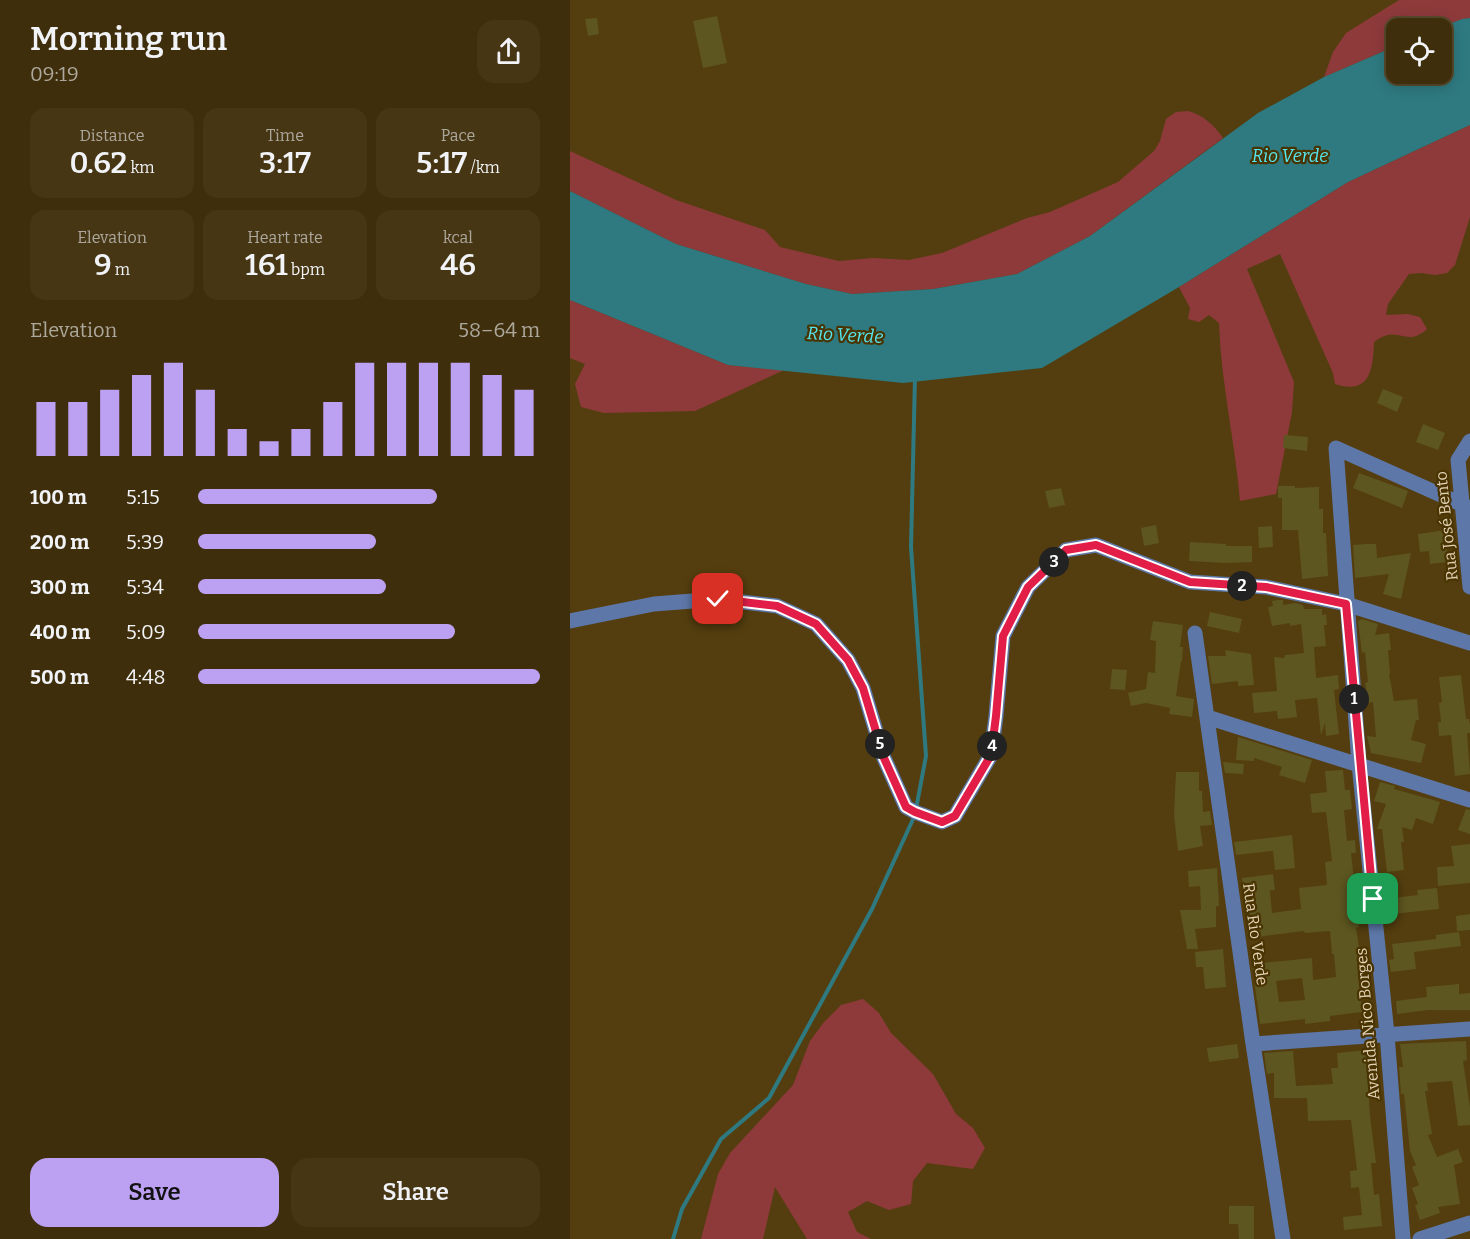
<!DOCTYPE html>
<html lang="en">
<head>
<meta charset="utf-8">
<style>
	body { margin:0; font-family:Bitter,serif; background:#463614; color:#f1f3f6; height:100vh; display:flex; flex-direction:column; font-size:22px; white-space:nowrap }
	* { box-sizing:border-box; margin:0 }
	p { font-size:20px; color:#ada89d }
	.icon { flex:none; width:33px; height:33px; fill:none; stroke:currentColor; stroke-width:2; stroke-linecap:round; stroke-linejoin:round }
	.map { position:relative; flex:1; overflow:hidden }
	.panel { display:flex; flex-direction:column; background:#3f2e0b; width:570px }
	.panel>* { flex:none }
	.buttons { position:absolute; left:816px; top:18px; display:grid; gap:12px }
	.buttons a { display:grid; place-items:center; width:66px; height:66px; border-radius:12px; background:#3f2e0b; box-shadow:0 3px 15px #0003,0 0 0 2px #584a2c; font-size:30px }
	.pin { position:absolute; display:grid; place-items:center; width:51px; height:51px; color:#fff; margin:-26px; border-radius:12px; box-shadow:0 3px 9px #0006 }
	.km { position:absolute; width:30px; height:30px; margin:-15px; border-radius:50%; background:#222; color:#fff; font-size:16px; line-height:30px; text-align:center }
	.round { display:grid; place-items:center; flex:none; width:63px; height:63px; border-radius:18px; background:#463614 }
	.summary { display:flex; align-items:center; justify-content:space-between; height:102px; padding:0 30px }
	h1 { font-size:33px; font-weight:600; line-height:45px }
	.figures { display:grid; grid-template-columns:repeat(3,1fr); gap:9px; height:102px; padding:6px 30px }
	.figures div { display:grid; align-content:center; border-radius:15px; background:#463614; text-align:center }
	.figures b { font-size:30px; font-weight:600 }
	.figures small { font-size:16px; font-weight:400 }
	.figures p { font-size:16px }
	.chart { height:168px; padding:12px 30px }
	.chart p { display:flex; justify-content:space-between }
	.chart svg { width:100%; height:108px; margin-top:6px; stroke:#bca0f2; stroke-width:6 }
	.primary-button { display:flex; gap:12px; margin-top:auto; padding:12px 30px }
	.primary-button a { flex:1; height:69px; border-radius:18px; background:#bca0f2; color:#111; font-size:24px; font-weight:600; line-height:69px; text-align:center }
	.primary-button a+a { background:#463614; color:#f1f3f6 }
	ul { padding:0 30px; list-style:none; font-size:20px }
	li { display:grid; grid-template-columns:96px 72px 1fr; align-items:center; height:45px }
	li i { height:15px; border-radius:8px; background:#bca0f2 }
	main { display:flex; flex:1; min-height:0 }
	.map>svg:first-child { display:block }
	.green { fill:#8e3a3b }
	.water { fill:#2e7a80 }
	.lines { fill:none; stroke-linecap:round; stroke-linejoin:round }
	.stream { stroke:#2e7a80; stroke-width:4 }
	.building { fill:#5d5620; fill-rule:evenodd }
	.minor { stroke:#5d77a8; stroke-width:15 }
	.route-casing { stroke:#fff; stroke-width:12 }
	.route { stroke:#e11d48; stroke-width:8 }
	.labels { text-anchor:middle; stroke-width:4.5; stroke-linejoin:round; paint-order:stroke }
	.street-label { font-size:16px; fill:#e2d2b4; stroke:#493401 }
	.water-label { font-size:18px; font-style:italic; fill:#54e5f0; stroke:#493401 }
</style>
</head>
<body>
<main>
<section class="panel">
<div class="summary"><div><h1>Morning run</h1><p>09:19</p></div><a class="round"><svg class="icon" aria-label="share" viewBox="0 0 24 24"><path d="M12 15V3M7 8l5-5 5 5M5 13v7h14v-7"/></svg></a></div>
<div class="figures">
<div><p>Distance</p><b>0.62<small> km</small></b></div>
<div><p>Time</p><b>3:17</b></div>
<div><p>Pace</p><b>5:17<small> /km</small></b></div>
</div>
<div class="figures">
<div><p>Elevation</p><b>9<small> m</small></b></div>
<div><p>Heart rate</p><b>161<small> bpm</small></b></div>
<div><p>kcal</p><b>46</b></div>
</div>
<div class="chart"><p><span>Elevation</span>58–64 m</p>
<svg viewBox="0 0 160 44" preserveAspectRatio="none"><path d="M5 44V22M15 44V22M25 44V17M35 44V11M45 44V6M55 44V17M65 44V33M75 44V38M85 44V33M95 44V22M105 44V6M115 44V6M125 44V6M135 44V6M145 44V11M155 44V17"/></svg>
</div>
<ul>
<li><b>100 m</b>5:15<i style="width:70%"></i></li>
<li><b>200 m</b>5:39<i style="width:52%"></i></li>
<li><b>300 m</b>5:34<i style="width:55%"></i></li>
<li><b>400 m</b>5:09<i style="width:75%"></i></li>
<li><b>500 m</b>4:48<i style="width:100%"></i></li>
</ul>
<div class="primary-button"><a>Save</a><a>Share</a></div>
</section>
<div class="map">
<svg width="900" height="1239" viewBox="0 0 900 1239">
	<rect width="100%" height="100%" fill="#543e0f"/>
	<!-- green -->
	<path class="green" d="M 829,0 L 900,0 L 900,18 L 892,19 L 869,28 L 826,28 L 826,46 L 754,77 L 763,52 L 776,33 Z
		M 618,111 C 633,115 644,125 653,138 L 520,236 L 447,274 L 363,289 L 282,294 L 236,284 L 106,244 L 0,191 L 0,151 L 106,200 L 195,230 L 210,247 L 269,261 L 303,258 L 339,260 L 372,253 L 457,218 L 480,212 L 548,182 L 584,151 L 590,141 L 596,119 L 606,112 Z
		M 900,125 L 900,217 L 885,265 L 877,273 L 865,275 L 852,273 L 839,274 L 818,304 L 816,315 L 838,314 L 850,317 L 857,329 C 834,349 830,323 804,342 C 803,370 800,395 765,384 L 763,373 L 710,254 L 677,269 L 724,382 L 722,412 L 706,494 L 670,501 C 665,441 651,383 649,323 L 639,315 L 629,322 L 618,319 L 620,308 L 609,287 L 778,182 Z
		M 0,300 L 158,365 L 214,370 L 125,411 L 34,413 L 11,407 L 5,384 L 15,364 L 0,358 Z
		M 293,999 L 309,1013 L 321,1033 L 363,1074 L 386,1114 L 403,1128 L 415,1148 L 403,1169 L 357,1163 L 343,1181 L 341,1204 L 319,1210 L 297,1201 L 278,1212 L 287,1232 L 301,1239 L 237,1239 L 205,1187 L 193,1239 L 131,1239 L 148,1174 L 160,1153 L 223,1085 L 240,1041 L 254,1022 L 271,1005 Z"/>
	<!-- water -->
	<path class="water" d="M 900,18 L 900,125 L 778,182 L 609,287 L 472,368 L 333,383 L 158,365 L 0,300 L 0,191 L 106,244 L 236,284 L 282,294 L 363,289 L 447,274 L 520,236 L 688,113 L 754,77 L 826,46 L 826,74 L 872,74 L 872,28 L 869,28 L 892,19 Z"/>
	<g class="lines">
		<!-- stream -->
		<path class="stream" d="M 345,377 L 341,547 L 356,756 L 346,809
			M 103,1239 L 112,1209 L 151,1139 L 199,1098 L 302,909 L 344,817"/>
	</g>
	<!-- building -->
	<path class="building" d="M 147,16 L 157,63 L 133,68 L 123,21 Z
		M 27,18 L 29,34 L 18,36 L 15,19 Z
		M 813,389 L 833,397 L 827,412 L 807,403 Z
		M 853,424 L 875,433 L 868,450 L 846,442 Z
		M 714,435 L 738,437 L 737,451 L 713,448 Z
		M 789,473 L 838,491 L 832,508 L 783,488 Z
		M 708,486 L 725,486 L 725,488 L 749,487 L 749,509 L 753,509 L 753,533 L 756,533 L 758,576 L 732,579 L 728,530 L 712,530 L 712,498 L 708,498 Z
		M 491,488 L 495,505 L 479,508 L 475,491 Z
		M 586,525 L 589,543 L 574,546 L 571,528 Z
		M 702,526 L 703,547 L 689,548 L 688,527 Z
		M 876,530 L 877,562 L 860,564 L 859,551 L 850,552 L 848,534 Z
		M 620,542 L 656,544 L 656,546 L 682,546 L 682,562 L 655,563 L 619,561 Z
		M 797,544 L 806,544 L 807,558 L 841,553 L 831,599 L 813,594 L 819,574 L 785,578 L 783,545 Z
		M 708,600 L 713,600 L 713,605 L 725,603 L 733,605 L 734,609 L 752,609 L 752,615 L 756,614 L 757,625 L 754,625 L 756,646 L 744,647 L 746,678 L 768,675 L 769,689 L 764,690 L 769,734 L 756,736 L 755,723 L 751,735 L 747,698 L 725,700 L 727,717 L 708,719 L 707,711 L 684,713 L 682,693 L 707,691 L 704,657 L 714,658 L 715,655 L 734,653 L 731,624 L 720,626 L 720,623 L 702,626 L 698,607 L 703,606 L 702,601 Z
		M 640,612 L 672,619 L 669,633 L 637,626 Z
		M 792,619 L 808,624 L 805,635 L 819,633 L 821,650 L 818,650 L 820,674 L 819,674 L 824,701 L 847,699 L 849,720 L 846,720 L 841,740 L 856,744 L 851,763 L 801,753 L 797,736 L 806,737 L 803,702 L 799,703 L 795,683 L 798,682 L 795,652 L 792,653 L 788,621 Z
		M 583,621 L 613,625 L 610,647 L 613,647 L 612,661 L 611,661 L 606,696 L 624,699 L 622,717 L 599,714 L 600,708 L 576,703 L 561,706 L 558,693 L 576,689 L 578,672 L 585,673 L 586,641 L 580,640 Z
		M 655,650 L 681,654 L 684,685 L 668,686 L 668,681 L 642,684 L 638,656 L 656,656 Z
		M 542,669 L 557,670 L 555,690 L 540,689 Z
		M 891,675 L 896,719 L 899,719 L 900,725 L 900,733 L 897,733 L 900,774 L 885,776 L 881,735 L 869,736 L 868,722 L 871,722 L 869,703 L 872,702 L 869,677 Z
		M 668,737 L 742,760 L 735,783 L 709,775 L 712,767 L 684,758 L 684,761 L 666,760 Z
		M 653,762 L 674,764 L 673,774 L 655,773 Z
		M 771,770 L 773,770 L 775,790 L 780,790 L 782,809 L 774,810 L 777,841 L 785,840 L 786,853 L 781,853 L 789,927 L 786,928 L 793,974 L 788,975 L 792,1012 L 760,1016 L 760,1021 L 735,1024 L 735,1019 L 690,1024 L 682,964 L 742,958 L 743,980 L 766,977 L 764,954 L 762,954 L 760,931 L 735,933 L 734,931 L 687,937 L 687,934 L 678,936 L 672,878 L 703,874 L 705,890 L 700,890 L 702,913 L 731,909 L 729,888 L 757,885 L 755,862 L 762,861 L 756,812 L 742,813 L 740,794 L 757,792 L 755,771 ZM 732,978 L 735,1000 L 709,1002 L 706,981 Z
		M 606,772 L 629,772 L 629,791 L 632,791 L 633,812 L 640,811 L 642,825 L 630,826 L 633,846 L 608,851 L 604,815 Z
		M 810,782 L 825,786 L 824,789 L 870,802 L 863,824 L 846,818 L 842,830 L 832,827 L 834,842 L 831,842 L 834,870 L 817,872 L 812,829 L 807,829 L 816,804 L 804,801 Z
		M 896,809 L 900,810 L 900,834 L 888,830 Z
		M 722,835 L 725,868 L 705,870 L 703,851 L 666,855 L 664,842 Z
		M 900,844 L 900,883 L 868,886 L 867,867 L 884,866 L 881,846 Z
		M 647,868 L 649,906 L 646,906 L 646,927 L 625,929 L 628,949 L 617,949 L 610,910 L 631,910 L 630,886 L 619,887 L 618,871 Z
		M 867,888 L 869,909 L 814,915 L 813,899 L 848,895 L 847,890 Z
		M 900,914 L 900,930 L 887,931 L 886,916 Z
		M 889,932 L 891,946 L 844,952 L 846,969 L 821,972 L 819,960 L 824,959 L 822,944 L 866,939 L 866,935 Z
		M 653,949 L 656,987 L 635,989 L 633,967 L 626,967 L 625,952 Z
		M 889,984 L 889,994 L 900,993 L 900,1010 L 858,1010 L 827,1014 L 826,1001 L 857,997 L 856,987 Z
		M 896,1041 L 897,1060 L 893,1061 L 900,1108 L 900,1125 L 888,1126 L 882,1081 L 857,1083 L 858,1091 L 855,1091 L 862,1134 L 858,1135 L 867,1157 L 888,1149 L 893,1162 L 884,1165 L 890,1204 L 868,1207 L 870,1213 L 850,1220 L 845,1205 L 848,1204 L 842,1188 L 849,1185 L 842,1167 L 846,1165 L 840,1151 L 834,1094 L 831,1094 L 829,1067 L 833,1067 L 830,1044 Z
		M 667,1044 L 669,1058 L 639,1062 L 637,1048 Z
		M 796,1050 L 800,1116 L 806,1163 L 801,1163 L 804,1195 L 809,1194 L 812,1226 L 774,1230 L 773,1217 L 792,1215 L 789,1187 L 781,1188 L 780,1171 L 787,1170 L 781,1120 L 738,1121 L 737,1098 L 704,1098 L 704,1073 L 697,1074 L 694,1053 L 723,1051 L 726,1086 L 763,1084 L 761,1068 L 768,1068 L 767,1053 Z
		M 659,1206 L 684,1206 L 684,1239 L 669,1239 L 668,1224 L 659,1224 Z"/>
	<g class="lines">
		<!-- minor -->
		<path class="minor" d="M 900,441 L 888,460 L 900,587
			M 0,621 L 84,604 L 148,599 L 207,606 L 246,624 L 278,660 L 293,688 L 314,758 L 336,807 L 345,812 L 372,822 L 385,816 L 421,755 L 426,716 L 433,636 L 458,587 L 496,550 L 526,545 L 620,582 L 696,587 L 776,604 L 900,643
			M 625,633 L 683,1044 L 713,1239
			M 637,717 L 900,800
			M 683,1044 L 900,1029
			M 833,1239 L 817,1034 L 789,764 L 766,448 L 900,508
			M 850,1239 L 900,1223"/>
	</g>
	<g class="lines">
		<defs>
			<path id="route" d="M 148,599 L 207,606 L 246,624 L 278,660 L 293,688 L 314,758 L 336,807 L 345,812 L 372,822 L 385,816 L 421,755 L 426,716 L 433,636 L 458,587 L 496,550 L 526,545 L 620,582 L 696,587 L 776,604 L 803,899"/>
		</defs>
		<!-- route casing -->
		<use href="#route" class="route-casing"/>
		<!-- route -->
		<use href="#route" class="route"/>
	</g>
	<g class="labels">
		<!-- street labels -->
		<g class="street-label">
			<text transform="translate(876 526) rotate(-96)" y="6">Rua José Bento</text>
			<text transform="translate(686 934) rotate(82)" y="6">Rua Rio Verde</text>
			<text transform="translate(797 1024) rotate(-95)" y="6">Avenida Nico Borges</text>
		</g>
		<!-- water labels -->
		<g class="water-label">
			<text x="720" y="162">Rio Verde</text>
			<text transform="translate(275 335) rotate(3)" y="6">Rio Verde</text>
		</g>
	</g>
</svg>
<div class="buttons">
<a><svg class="icon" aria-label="locate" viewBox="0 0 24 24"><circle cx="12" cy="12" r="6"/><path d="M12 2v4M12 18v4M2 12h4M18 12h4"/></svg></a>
</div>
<div class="pin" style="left:803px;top:899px;background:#1e9e55"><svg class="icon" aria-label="arrive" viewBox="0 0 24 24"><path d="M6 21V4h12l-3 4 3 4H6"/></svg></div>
<div class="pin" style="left:148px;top:599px;background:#d93025"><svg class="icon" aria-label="check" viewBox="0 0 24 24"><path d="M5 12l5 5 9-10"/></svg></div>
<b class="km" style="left:784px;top:699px">1</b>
<b class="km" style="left:672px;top:586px">2</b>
<b class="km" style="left:484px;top:562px">3</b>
<b class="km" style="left:422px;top:746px">4</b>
<b class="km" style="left:310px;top:744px">5</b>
</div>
</main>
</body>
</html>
